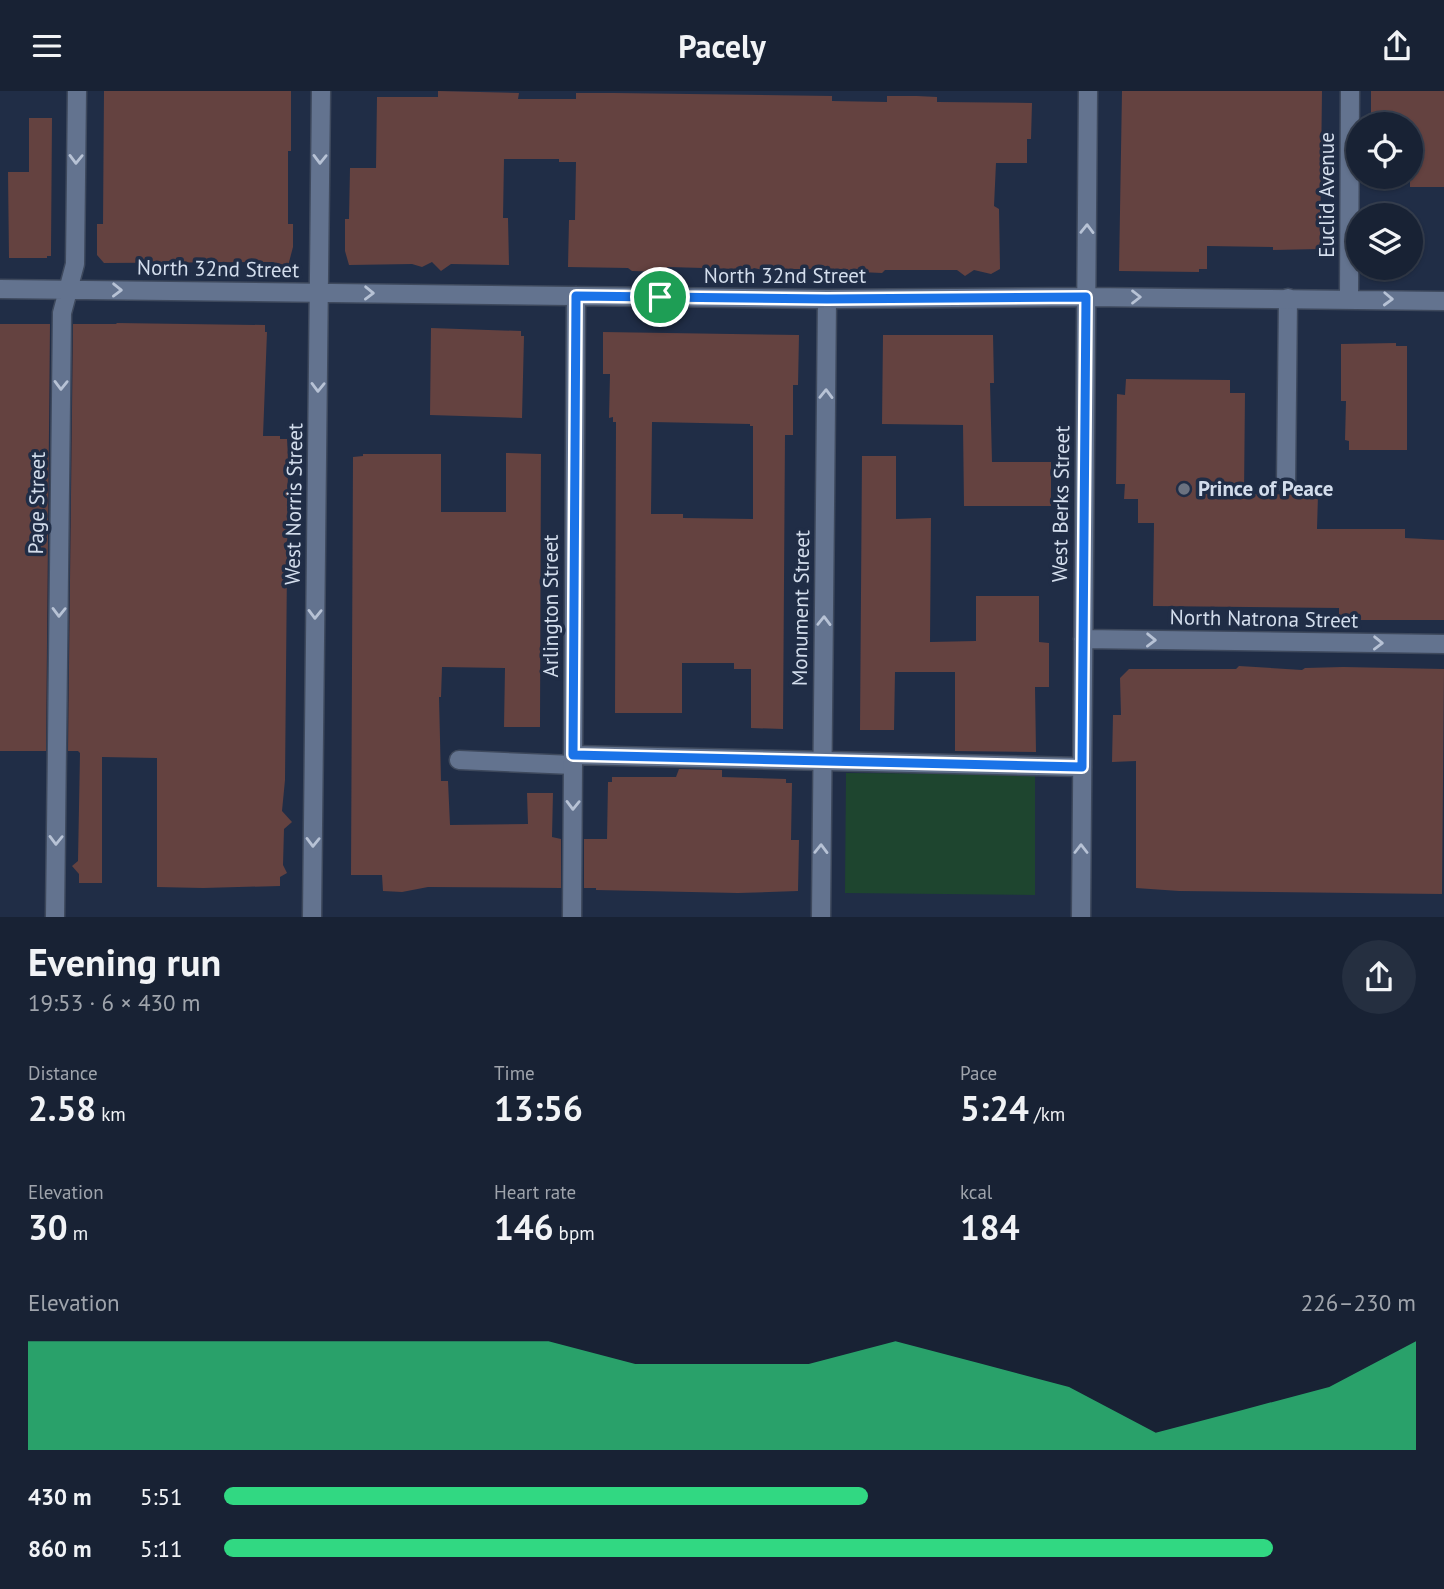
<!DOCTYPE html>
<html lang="en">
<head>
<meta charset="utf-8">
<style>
	body { margin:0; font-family:"PT Sans",sans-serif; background:#252f40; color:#f1f3f6; height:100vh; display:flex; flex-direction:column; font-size:26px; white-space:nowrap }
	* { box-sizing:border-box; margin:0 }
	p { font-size:23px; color:#9fa4ac }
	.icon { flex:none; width:38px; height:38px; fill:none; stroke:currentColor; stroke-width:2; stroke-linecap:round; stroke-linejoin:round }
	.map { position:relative; height:826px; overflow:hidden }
	.sheet { display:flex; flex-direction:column; background:#182234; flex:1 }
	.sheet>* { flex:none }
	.controls { position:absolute; left:1346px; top:21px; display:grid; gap:14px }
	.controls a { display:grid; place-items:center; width:77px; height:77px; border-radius:50%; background:#182234; box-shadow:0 2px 5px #0004,0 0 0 2px #363f4f; font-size:35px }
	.pin { position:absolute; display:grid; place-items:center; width:60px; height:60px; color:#fff; margin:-30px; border:4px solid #fff; border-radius:50%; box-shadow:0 2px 7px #0007 }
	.round { display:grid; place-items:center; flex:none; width:74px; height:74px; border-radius:37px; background:#252f40 }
	.headline { display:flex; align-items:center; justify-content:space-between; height:119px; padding:0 28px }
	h1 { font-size:38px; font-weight:800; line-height:52px }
	.stats { display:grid; grid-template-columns:repeat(3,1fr); gap:10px; height:119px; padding:7px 28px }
	.stats div { display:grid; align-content:center }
	.stats b { font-size:35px; font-weight:800 }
	.stats small { font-size:19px; font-weight:400 }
	.stats p { font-size:19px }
	.chart { height:196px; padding:14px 28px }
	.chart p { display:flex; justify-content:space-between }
	.chart svg { width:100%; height:126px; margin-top:7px; fill:#31d882; opacity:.7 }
	ul { padding:0 28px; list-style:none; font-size:23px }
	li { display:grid; grid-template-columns:112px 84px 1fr; align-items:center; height:52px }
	li i { height:18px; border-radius:9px; background:#31d882 }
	header { display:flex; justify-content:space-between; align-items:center; height:91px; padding:0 28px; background:#182234; font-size:32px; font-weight:800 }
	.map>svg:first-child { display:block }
	.green { fill:#1e452f }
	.building { fill:#644240; fill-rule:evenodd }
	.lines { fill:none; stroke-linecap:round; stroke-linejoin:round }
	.service-casing { stroke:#3e495d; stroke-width:21 }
	.minor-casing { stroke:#3e495d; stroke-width:21 }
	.service { stroke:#63738f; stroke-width:18 }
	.minor { stroke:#63738f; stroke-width:18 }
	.oneway { stroke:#b7c2d5 }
	.route-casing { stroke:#fff; stroke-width:14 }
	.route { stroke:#1a73e8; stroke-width:9 }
	.worship-dot { fill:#6b7280; stroke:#202d46; stroke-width:2.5 }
	.labels { text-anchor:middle; stroke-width:7; stroke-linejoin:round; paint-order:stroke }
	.street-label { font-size:21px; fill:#d3ddec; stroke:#202d46 }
	.poi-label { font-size:21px; font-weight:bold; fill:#d3ddec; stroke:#202d46; text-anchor:start }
</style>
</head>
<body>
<header><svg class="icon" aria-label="menu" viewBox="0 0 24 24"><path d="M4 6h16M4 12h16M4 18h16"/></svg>Pacely<svg class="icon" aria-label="share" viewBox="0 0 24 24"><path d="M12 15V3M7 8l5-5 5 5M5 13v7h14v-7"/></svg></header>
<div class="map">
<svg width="1444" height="826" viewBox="0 0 1444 826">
	<rect width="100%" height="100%" fill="#202d46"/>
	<!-- green -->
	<path class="green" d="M 846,682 L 1035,683 L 1035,804 L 845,802 Z"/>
	<!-- building -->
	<path class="building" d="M 104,0 L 291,0 L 291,60 L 288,60 L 288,133 L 293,133 L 293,156 L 288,175 L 273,171 L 104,172 L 97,164 L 97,133 L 103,133 Z
		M 438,0 L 519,2 L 518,8 L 576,8 L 576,2 L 615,2 L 832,5 L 832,10 L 887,11 L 887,5 L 917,5 L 937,6 L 937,11 L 1032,12 L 1031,48 L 1027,48 L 1027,72 L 996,72 L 994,115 L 999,118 L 1000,178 L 991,183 L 974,179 L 965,185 L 957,179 L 885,179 L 882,182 L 860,181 L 856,185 L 847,178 L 776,178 L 772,181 L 754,177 L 746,183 L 738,178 L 668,176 L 663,181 L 632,180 L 628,177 L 568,176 L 569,129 L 575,129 L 576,71 L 559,71 L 559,68 L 504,68 L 503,127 L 508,127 L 509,174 L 451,173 L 441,180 L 432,171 L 422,176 L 412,173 L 349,174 L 345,160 L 345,128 L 349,128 L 350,77 L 376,77 L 377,6 L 438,6 Z
		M 1122,0 L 1322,0 L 1320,158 L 1273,159 L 1273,156 L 1207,155 L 1207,178 L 1199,178 L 1199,181 L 1119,180 Z
		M 1371,0 L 1444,0 L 1444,96 L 1410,96 L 1410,33 L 1371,33 Z
		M 29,27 L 52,27 L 51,159 L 51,165 L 47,165 L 47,167 L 9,167 L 8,81 L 29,81 Z
		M 116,232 L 265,234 L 265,241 L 267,241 L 263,345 L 280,345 L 280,348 L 287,348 L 288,366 L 285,689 L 282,720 L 292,731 L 284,738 L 283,774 L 287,782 L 280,786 L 280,795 L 203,797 L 157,796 L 157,667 L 102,666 L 102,792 L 79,792 L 79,783 L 72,775 L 78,770 L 80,662 L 78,660 L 68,660 L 73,233 L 117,233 Z
		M 0,233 L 50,233 L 46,660 L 0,660 Z
		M 431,237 L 521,240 L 521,245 L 524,245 L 522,327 L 430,324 Z
		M 603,241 L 799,244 L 798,294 L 793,294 L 793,344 L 785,344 L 783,638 L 751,637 L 751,578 L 734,578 L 734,572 L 682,572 L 682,622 L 615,622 L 616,331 L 613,331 L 613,326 L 609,327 L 610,283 L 603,283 ZM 652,331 L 750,333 L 750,335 L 753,335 L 753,428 L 683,427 L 683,423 L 651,423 Z
		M 883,244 L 993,244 L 994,292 L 990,292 L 992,371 L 1051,371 L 1051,415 L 964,415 L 963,334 L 882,333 Z
		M 1396,252 L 1396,255 L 1407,255 L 1407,359 L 1349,359 L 1349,350 L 1345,349 L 1346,310 L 1341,310 L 1341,253 Z
		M 1126,288 L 1230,289 L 1230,302 L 1245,302 L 1244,403 L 1318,404 L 1317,438 L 1405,438 L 1405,447 L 1444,449 L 1444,529 L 1356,529 L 1352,532 L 1339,523 L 1339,517 L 1153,515 L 1154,432 L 1138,432 L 1138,408 L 1124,408 L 1125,393 L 1116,393 L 1117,303 L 1125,304 Z
		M 506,362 L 541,363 L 540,636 L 504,636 L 505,577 L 442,576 L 441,606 L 439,606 L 441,690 L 448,690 L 450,734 L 528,733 L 527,702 L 553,702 L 552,746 L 561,748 L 561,797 L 428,796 L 402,801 L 383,800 L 382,784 L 351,784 L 353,366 L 363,365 L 363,363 L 441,363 L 441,421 L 506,421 Z
		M 862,365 L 896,365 L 896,428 L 931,427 L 930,551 L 976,550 L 976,505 L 1039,505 L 1039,551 L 1049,552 L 1049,596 L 1035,596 L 1036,661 L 955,660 L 955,581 L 895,581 L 894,639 L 860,639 Z
		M 1239,575 L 1302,579 L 1305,577 L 1343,576 L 1444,578 L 1442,803 L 1179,800 L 1136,797 L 1136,670 L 1112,671 L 1113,624 L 1121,624 L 1120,587 L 1129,578 L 1236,578 Z
		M 679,678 L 722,679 L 722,686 L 786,688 L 786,692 L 792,692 L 791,749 L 799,749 L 798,800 L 738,802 L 596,799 L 596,797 L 584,797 L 584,748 L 607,748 L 608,691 L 612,691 L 612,686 L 676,686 Z"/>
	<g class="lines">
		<defs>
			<path id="service" d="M 1286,392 L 1288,207
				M 573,664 L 1082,676
				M 459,669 L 573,674"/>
			<path id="minor" d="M 0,198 L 827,208 L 1086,206 L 1444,210
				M 1349,207 L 1350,0
				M 1083,548 L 1444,553
				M 55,826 L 62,222 L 75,173 L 77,0
				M 312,826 L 321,0
				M 572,826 L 576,205
				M 821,826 L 827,208
				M 1081,826 L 1088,0"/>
		</defs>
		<!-- service casing -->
		<use href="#service" class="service-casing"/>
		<!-- minor casing -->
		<use href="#minor" class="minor-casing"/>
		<!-- service -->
		<use href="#service" class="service"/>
		<!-- minor -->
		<use href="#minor" class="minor"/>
	</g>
	<!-- one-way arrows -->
	<defs><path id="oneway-chevron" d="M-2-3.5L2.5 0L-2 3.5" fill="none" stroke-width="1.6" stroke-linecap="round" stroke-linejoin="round" transform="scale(1.75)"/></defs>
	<g class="oneway">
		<use href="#oneway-chevron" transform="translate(76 68) rotate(91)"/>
		<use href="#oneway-chevron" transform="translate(320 68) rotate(91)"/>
		<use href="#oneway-chevron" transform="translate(1087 138) rotate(-89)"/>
		<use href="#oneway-chevron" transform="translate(117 199) rotate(1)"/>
		<use href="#oneway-chevron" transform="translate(369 202) rotate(1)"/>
		<use href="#oneway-chevron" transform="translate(1136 206)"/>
		<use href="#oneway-chevron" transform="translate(1388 208) rotate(2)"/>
		<use href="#oneway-chevron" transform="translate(61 294) rotate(91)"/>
		<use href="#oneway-chevron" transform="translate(318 296) rotate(91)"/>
		<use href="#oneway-chevron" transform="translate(826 303) rotate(-89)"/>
		<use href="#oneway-chevron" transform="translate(59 521) rotate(91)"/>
		<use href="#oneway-chevron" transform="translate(315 523) rotate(91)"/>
		<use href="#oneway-chevron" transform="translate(824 530) rotate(-89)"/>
		<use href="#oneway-chevron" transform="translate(1151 549) rotate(1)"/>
		<use href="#oneway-chevron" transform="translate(1378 552) rotate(1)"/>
		<use href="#oneway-chevron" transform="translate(573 714) rotate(91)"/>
		<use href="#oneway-chevron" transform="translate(56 749) rotate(91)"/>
		<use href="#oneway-chevron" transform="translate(313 751) rotate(91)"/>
		<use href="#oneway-chevron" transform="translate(821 758) rotate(-89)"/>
		<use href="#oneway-chevron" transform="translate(1081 758) rotate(-90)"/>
	</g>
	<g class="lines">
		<defs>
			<path id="route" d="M 576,205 L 827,208 L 1086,206 L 1082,676 L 573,664 Z"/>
		</defs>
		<!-- route casing -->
		<use href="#route" class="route-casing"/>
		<!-- route -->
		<use href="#route" class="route"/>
	</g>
	<!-- markers -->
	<circle class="worship-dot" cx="1184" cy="398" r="7"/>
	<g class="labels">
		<!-- street labels -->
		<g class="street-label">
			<text transform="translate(1327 104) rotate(-90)" y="7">Euclid Avenue</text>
			<text transform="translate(218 178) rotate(1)" y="7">North 32nd Street</text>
			<text x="785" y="192">North 32nd Street</text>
			<text transform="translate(37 412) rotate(-89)" y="7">Page Street</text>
			<text transform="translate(294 413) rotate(-89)" y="7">West Norris Street</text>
			<text transform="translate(1061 413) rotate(-89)" y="7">West Berks Street</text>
			<text transform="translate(551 515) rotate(-90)" y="7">Arlington Street</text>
			<text transform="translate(801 517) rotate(-89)" y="7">Monument Street</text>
			<text transform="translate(1264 528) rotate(1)" y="7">North Natrona Street</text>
		</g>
		<!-- poi labels -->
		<g class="poi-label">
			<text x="1198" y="405">Prince of Peace</text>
		</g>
	</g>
</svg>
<div class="controls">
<a><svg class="icon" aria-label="locate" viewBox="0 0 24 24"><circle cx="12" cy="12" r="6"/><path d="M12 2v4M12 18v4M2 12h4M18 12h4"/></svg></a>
<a><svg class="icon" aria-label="layers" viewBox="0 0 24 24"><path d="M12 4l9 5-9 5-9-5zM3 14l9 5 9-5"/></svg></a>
</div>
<div class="pin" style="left:660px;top:206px;background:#1e9e55"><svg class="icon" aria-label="arrive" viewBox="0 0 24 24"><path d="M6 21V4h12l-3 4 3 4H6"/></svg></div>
</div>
<section class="sheet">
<div class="headline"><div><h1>Evening run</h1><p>19:53 · 6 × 430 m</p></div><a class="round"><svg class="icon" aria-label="share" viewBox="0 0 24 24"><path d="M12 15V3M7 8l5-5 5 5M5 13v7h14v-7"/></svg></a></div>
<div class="stats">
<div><p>Distance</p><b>2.58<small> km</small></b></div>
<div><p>Time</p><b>13:56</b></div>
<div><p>Pace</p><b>5:24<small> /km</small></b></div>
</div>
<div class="stats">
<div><p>Elevation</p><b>30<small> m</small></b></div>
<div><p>Heart rate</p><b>146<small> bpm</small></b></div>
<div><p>kcal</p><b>184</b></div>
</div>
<div class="chart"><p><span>Elevation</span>226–230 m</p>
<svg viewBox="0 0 160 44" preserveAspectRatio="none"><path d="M0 44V6L10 6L20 6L30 6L40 6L50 6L60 6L70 14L80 14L90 14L100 6L110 14L120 22L130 38L140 30L150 22L160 6V44z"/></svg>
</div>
<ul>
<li><b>430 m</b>5:51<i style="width:54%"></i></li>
<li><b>860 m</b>5:11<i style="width:88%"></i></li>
</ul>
</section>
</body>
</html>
